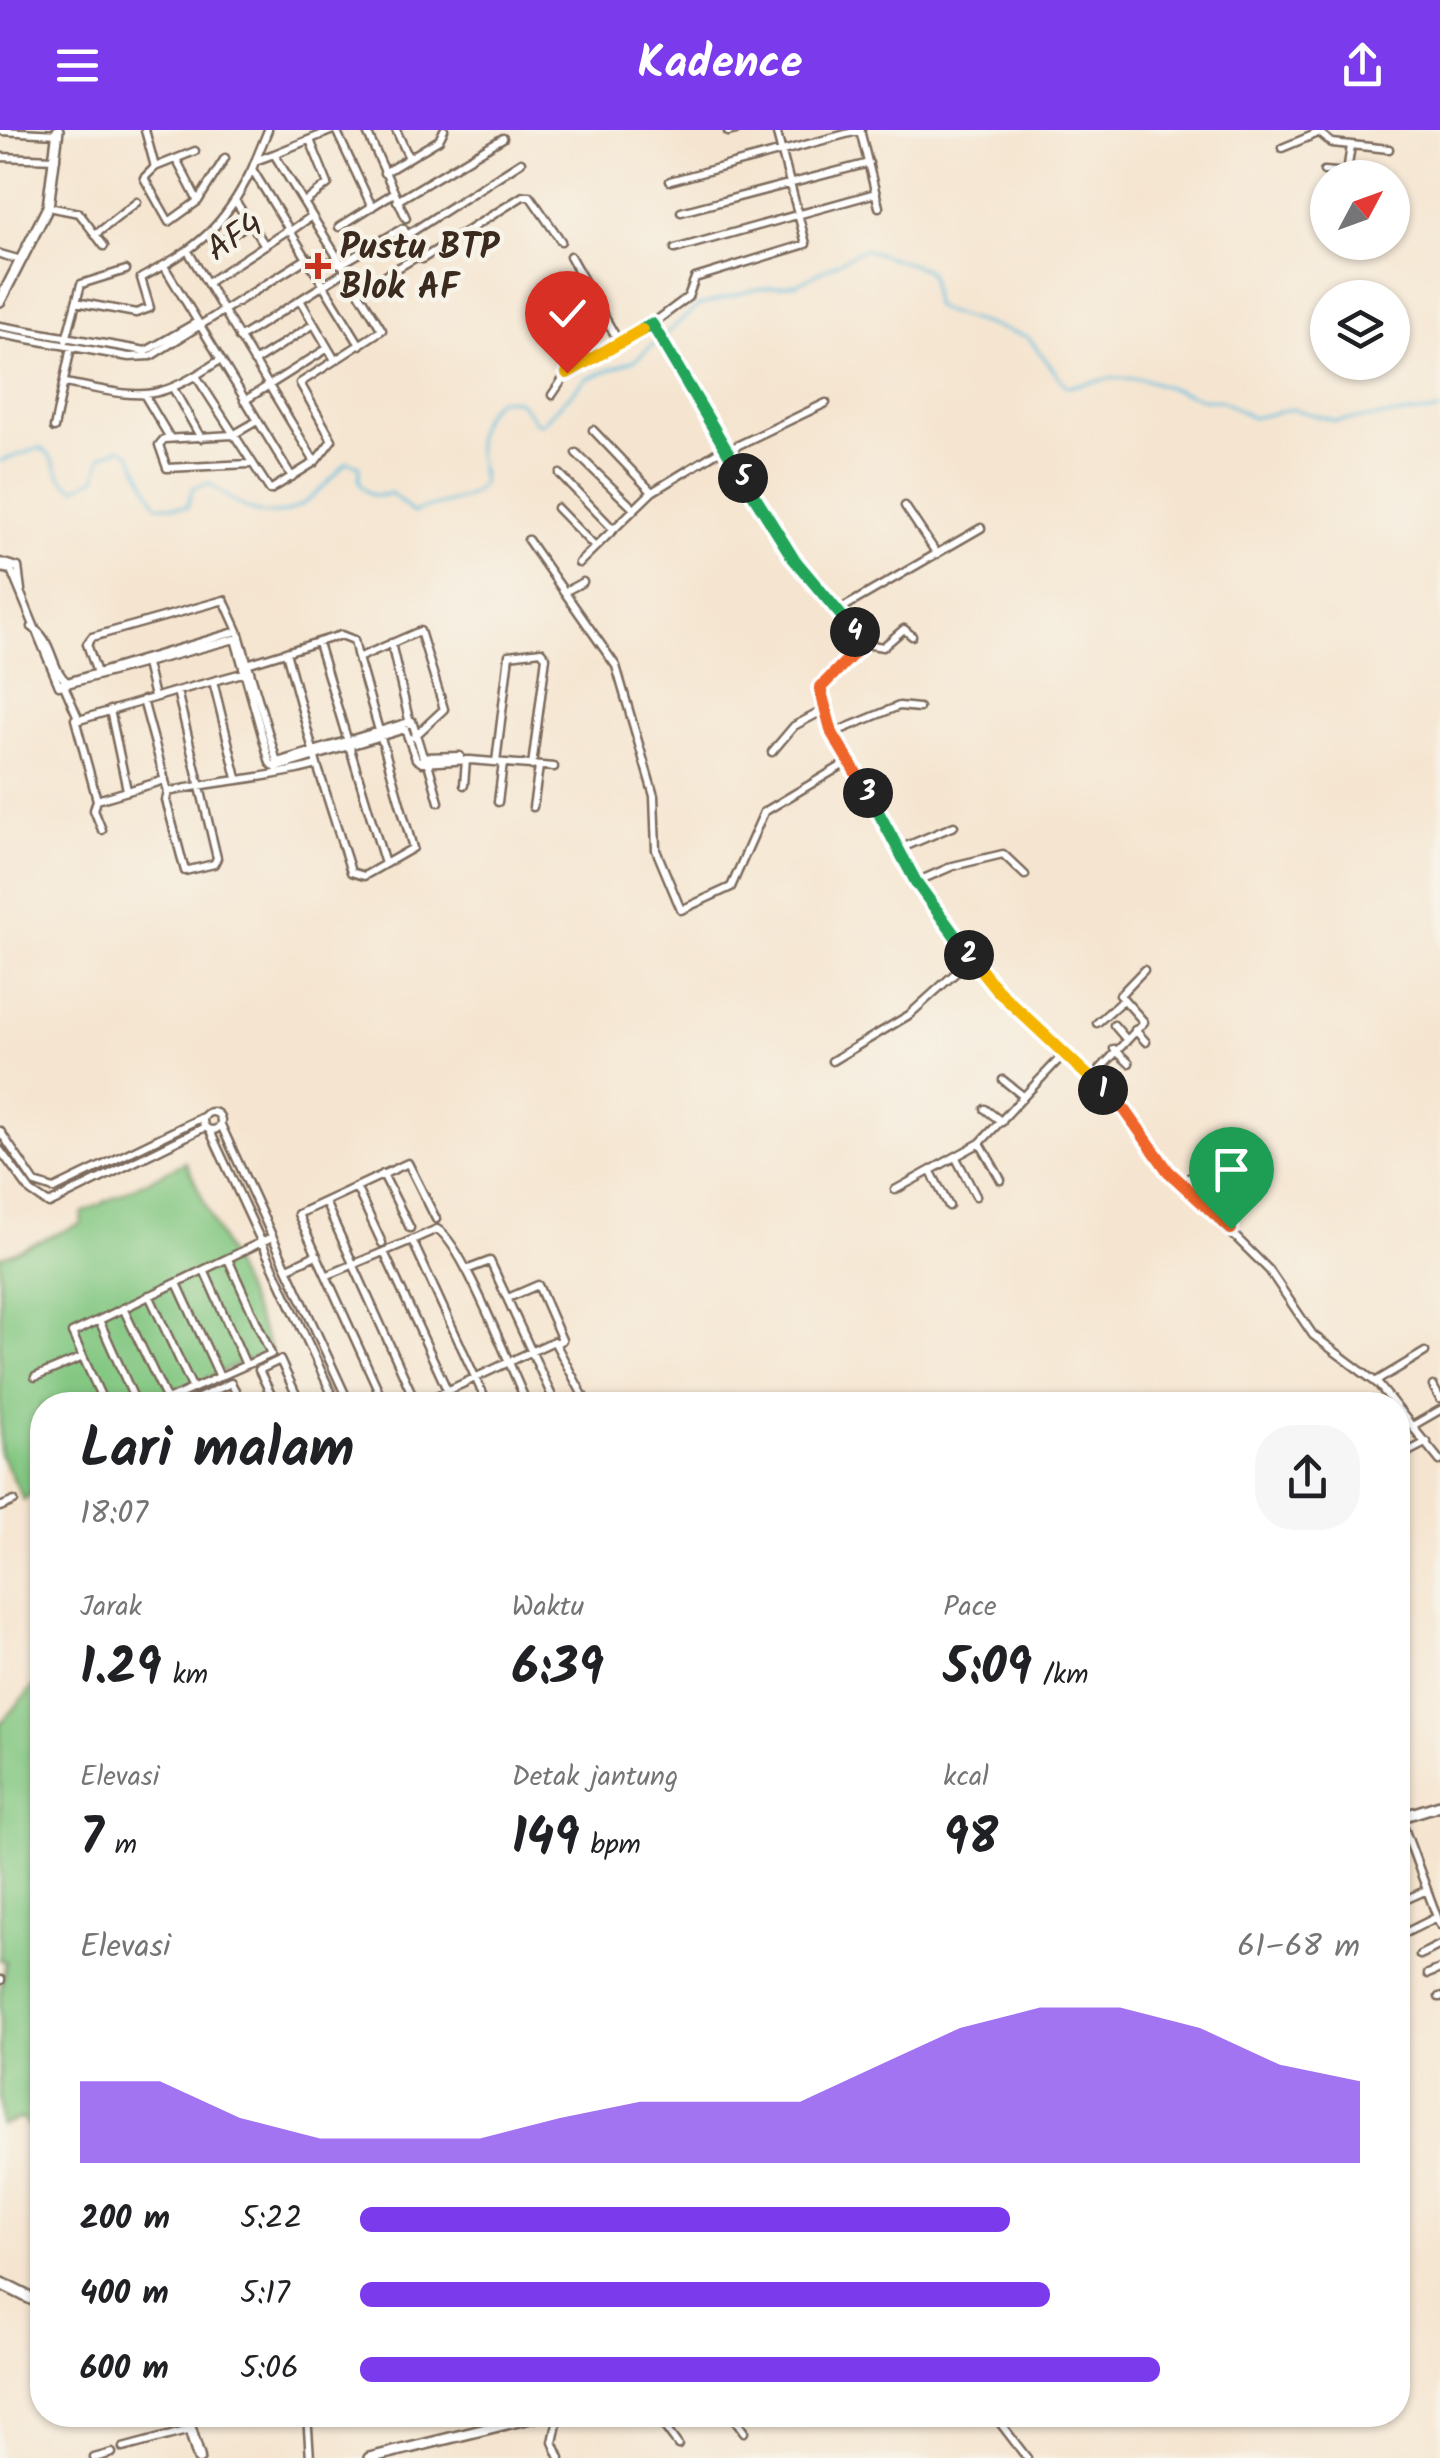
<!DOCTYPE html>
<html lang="id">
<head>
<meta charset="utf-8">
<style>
	body { margin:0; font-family:Kalam,sans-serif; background:#f6f6f6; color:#202124; height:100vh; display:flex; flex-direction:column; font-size:38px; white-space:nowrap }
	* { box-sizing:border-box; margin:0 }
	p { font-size:32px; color:#757577 }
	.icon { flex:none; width:55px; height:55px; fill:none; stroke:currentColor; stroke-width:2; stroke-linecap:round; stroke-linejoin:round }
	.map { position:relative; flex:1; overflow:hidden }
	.sheet { position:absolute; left:30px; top:1262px; width:1380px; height:1035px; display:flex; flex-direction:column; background:#fff; border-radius:40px; box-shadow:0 2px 8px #0004 }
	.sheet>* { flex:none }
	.needle { width:65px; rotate:49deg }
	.fabs { position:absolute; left:1310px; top:30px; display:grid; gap:20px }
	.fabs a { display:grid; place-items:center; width:100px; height:100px; border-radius:50%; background:#fff; box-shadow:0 2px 8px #0004; font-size:50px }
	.pin { position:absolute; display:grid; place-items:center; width:85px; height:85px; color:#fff; margin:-102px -42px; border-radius:50% 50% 50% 0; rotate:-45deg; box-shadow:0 0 10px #0007 }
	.pin .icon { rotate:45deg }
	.km { position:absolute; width:50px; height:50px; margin:-25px; border-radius:50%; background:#222; color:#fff; font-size:28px; line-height:50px; text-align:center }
	.round { display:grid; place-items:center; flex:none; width:105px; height:105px; border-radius:40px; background:#f6f6f6 }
	.overview { display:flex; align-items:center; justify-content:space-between; height:170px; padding:0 50px }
	h1 { font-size:55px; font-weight:800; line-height:75px }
	.stats { display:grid; grid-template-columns:repeat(3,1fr); gap:15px; height:170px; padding:10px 50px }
	.stats div { display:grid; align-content:center }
	.stats b { font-size:50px; font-weight:800 }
	.stats small { font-size:28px; font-weight:400 }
	.stats p { font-size:28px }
	.chart { height:280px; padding:20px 50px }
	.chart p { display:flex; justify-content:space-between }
	.chart svg { width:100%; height:180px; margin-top:10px; fill:#7c3aed; opacity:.7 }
	ul { padding:0 50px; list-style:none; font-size:32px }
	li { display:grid; grid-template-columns:160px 120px 1fr; align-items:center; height:75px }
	li i { height:25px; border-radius:12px; background:#7c3aed }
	header { display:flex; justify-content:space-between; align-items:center; height:130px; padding:0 50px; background:#7c3aed; color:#fff; font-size:45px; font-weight:800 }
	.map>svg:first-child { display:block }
	.green { fill:#83c782; stroke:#5f7850; stroke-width:2.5 }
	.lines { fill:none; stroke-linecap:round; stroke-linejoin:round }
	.stream { stroke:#61bddf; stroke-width:2.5 }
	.street-casing { stroke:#7c6b5c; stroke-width:11 }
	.secondary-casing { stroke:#7c6b5c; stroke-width:14 }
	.primary-casing { stroke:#7c6b5c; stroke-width:15 }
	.street { stroke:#fff; stroke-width:6 }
	.secondary { stroke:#fff; stroke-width:9 }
	.primary { stroke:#fff; stroke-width:10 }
	.split-1-casing { stroke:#fff; stroke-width:20 }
	.split-2-casing { stroke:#fff; stroke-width:20 }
	.split-3-casing { stroke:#fff; stroke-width:20 }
	.split-4-casing { stroke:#fff; stroke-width:20 }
	.split-5-casing { stroke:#fff; stroke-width:20 }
	.split-6-casing { stroke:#fff; stroke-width:20 }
	.split-7-casing { stroke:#fff; stroke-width:20 }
	.split-1 { stroke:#f0652b; stroke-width:12 }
	.split-2 { stroke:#f5b400; stroke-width:12 }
	.split-3 { stroke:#22a559; stroke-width:12 }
	.split-4 { stroke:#f0652b; stroke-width:12 }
	.split-5 { stroke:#22a559; stroke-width:12 }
	.split-6 { stroke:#22a559; stroke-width:12 }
	.split-7 { stroke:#f5b400; stroke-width:12 }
	.poi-dot { fill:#c8321e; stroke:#f7f3e8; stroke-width:4 }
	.labels { text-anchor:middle; stroke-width:9; stroke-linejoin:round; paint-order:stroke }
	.street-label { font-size:35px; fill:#3b2a1e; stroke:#f7f3e8 }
	.poi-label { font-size:35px; font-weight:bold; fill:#3b2a1e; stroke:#f7f3e8; text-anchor:start }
</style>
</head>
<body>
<header><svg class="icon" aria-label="menu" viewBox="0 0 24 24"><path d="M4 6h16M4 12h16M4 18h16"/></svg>Kadence<svg class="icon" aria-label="share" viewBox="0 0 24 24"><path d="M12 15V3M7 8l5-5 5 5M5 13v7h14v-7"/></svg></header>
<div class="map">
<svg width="1440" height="2328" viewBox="0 0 1440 2328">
	<rect width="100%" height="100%" fill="#f7f3e8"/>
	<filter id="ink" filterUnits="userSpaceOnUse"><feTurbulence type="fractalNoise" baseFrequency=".01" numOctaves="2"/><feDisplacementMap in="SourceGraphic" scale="20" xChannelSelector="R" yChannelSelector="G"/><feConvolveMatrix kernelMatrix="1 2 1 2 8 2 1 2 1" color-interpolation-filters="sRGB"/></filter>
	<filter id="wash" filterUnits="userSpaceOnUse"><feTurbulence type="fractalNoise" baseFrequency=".0048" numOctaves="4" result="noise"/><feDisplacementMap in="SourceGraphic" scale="40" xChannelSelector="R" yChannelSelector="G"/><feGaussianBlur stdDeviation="2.25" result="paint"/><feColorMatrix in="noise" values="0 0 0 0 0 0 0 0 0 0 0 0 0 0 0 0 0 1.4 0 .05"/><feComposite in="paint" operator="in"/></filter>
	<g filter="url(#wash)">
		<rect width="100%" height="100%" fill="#f5e5d0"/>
		<!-- green -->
		<path class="green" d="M 186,1032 L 271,1220 L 146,1275 L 42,1275 L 42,1355 L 24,1370 L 0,1323 L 0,1127 L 81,1094 L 82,1083 Z
			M 42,1547 L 42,2016 L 22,1988 L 0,1995 L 0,1865 L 6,1831 L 0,1830 L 0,1594 Z"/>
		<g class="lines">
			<!-- stream -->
			<path class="stream" d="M 0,331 L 40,318 C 58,326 54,351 76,358 L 96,348 L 102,326 L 120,318 L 130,323 L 157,375 L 187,377 L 193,358 L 209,353 C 271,404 296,389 347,332 L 360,336 L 359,352 C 369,366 374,369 391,363 L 413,383 C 434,372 472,373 482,353 C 478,318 465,299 497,270 C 519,266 523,274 535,292 L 541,294 L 586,249 L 635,230 L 698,176 L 753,160 L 797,154 L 864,119 L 925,139 L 930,144 L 934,175 L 940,180 L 1028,207 L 1067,257 L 1113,248 L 1143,249 L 1203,269 L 1223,271 L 1252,288 L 1293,279 L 1336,291 L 1440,281"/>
		</g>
	</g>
	<g filter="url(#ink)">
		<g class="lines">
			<defs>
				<path id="street" d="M 145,0 L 155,37 L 144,48 L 169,92 L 198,71 L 225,28
					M 268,0 L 252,39 L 360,215
					M 336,0 L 372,77
					M 366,0 L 406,88
					M 396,0 L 409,28
					M 776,0 L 806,114 L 695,148 L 688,167 L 652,194 L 793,428 L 857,504 L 856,523 L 821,558 L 833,603 L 916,752 L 958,812 L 997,860 L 1118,972 L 1169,1041 L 1269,1140 L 1313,1205 L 1378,1254 L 1440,1331
					M 860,0 L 879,77
					M 1316,0 L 1332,13 L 1389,19
					M 0,1 L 58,4
					M 728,2 L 736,0
					M 1282,18 L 1318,3
					M 274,24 L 333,0
					M 0,27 L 56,29
					M 176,29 L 198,71
					M 521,32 L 407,105 L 422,129 L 523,66 L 530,66 L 561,111
					M 155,37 L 195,21
					M 1324,41 L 1347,43
					M 384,43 L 439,10 L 444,0
					M 1346,48 L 1351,16
					M 670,51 L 861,0
					M 397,71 L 503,8
					M 304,73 L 328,54 L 310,10
					M 48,77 L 79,83 L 104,116
					M 681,82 L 869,33
					M 250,93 L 265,115
					M 339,97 L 392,64
					M 289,102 L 312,86
					M 95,105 L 137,72
					M 209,107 L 220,113 L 250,93 L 236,72
					M 675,119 L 876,63
					M 189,123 L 315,332
					M 0,124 L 21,130
					M 570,126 L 620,214
					M 164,136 L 292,347
					M 207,153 L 288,100
					M 359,161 L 418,126
					M 76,172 L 136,183 L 150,178 L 141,148 C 198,117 223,99 252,39
					M 0,196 L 146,221 L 197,192
					M 0,204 L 129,227 L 151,226 L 306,129 L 341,134 L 403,98 L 407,105
					M 239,208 L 300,170
					M 66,210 L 81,154 L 126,140
					M 335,230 L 300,170 L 346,141
					M 254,232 L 314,194
					M 196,246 L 270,360 L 315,332 L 332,310 L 300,253 L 382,200 L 274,24 L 255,31
					M 65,253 C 143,267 151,276 220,230
					M 174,260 L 201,308
					M 552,265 L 567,243 L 652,194
					M 145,266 L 170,308
					M 244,271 L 328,218
					M 54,298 L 71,217
					M 593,300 L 652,362
					M 726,321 L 826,273
					M 576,323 L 634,379
					M 249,334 L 167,338 L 159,315 L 164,309 L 233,305 L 257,291
					M 560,344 L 613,399
					M 905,376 L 937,424
					M 557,378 L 595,417
					M 528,410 L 616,536 L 654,666 L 656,720 L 681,780 L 731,757 L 764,682 L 848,632
					M 0,432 L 18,437 L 21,460
					M 579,433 L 652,362 L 724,318
					M 0,438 L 11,440 L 59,556 L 235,509 L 270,633 L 276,638 L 405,599 L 416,629 L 422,633 L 470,630 L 554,637
					M 566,461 L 583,452
					M 839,480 L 981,398
					M 32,497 C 54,511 50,538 67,552 L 238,501 L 277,632 L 412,591 L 423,627 L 460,626
					M 318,513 L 385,734
					M 391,513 L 410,594
					M 859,513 L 883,517 L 904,499 L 912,506
					M 250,533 L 341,505 L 354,510 L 358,528 L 420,501 L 444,579 L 414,607
					M 146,534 L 154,567
					M 246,542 L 177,561 L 217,728 L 214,734 L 185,741 L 166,670 L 168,662 C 218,650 269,649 317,635 L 286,522
					M 97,543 L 87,514 L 92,507 L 224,470 L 238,501
					M 213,551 L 237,648
					M 63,553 L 79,590 L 177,561
					M 143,570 L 168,662
					M 110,580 L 127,660
					M 75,589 L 97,670 L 165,650
					M 833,603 L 899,576 L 919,578
					M 772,622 L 794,596 L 826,579
					M 496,632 L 509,525 L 541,521 L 546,527 L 532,636
					M 428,633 L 439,672
					M 317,635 L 351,742 L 364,746 L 413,718 L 358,528
					M 464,655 L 466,630
					M 97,670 L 94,680 L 102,700
					M 498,672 L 503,633
					M 533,677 L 539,637
					M 897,720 L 954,696
					M 916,752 L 953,736 L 1003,724 L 1025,745
					M 1097,893 L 1123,870
					M 1114,895 L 1126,909
					M 1135,900 L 1146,912
					M 1114,919 L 1129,933
					M 832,931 L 909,885 L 972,828
					M 1003,950 L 1023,966
					M 1090,950 L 1144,892 L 1120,865 L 1144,840
					M 985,979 L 1002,992
					M203 991a9 9 0 1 1 18 0a9 9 0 1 1-18 0Z
					M 221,995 L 350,1275
					M 0,1001 L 35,1053 L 54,1059 L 205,986
					M 210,1001 L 337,1275
					M 980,1013 L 1001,1050
					M 0,1020 L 31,1062 L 49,1074 L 205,997
					M 956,1028 L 976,1066
					M 931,1042 L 949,1076
					M 383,1044 L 410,1098
					M 1181,1054 L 1204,1037
					M 356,1057 L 382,1113
					M 895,1060 L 980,1013 L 1063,925
					M 325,1072 L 417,1275
					M 412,1110 L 437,1099 C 463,1113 511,1241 528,1275
					M 384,1122 L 454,1275
					M 288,1138 L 316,1125
					M 204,1140 L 246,1235
					M 466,1140 L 490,1131 L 556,1275
					M 328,1145 L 412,1110 L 488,1275
					M 177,1153 L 220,1247
					M 149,1165 L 193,1259
					M 508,1168 L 538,1155 L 562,1210 L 558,1212
					M 123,1178 L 167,1270
					M 99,1190 L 137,1275
					M 35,1247 L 83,1227
					M 1375,1252 L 1425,1222
					M 1433,1256 L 1440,1269
					M 204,1266 L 209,1275
					M 105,1275 L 72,1203 L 272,1107
					M 156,1275 L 271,1224 L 228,1129
					M 184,1275 L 231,1253 L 243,1275
					M 276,1275 L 259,1240 L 280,1230 L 301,1275
					M 385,1275 L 298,1084 L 408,1033 L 436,1089
					M 417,1275 L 554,1211 L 588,1275
					M 1414,1295 L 1440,1280
					M 1398,1327 L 1427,1312
					M 0,1377 L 14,1371
					M 1400,1687 L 1440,1795
					M 1398,1773 L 1427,1760
					M 1399,1806 L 1437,1787
					M 1420,1825 L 1440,1815
					M 1428,1844 L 1440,1839
					M 0,1850 L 1,1850
					M 1439,1867 L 1440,1867
					M 307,2285 L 310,2328
					M 559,2285 L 553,2312 L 560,2328
					M 656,2285 L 678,2315
					M 732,2285 L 744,2302
					M 994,2285 L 1027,2328
					M 123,2318 L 190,2300
					M 94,2328 L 112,2323"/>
				<path id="secondary" d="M 0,171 L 48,77 L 58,0
					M 1398,1688 L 1440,1675
					M 369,2328 L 543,2285"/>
				<path id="primary" d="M 0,2153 L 42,2174
					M 186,2285 L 199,2328"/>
			</defs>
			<!-- street casing -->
			<use href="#street" class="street-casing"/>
			<!-- secondary casing -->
			<use href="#secondary" class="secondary-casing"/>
			<!-- primary casing -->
			<use href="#primary" class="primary-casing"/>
			<!-- street -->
			<use href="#street" class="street"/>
			<!-- secondary -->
			<use href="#secondary" class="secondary"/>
			<!-- primary -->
			<use href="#primary" class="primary"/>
		</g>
	</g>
	<g class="lines" filter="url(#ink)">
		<defs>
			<path id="split-1" d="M 1103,960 L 1125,980 L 1168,1041 L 1231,1099"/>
			<path id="split-2" d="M 969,825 L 997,860 L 1103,960"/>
			<path id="split-3" d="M 868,663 L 916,752 L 969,825"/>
			<path id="split-4" d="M 855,502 L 859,518 L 820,558 L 832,603 L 868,663"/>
			<path id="split-5" d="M 743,348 L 793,428 L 855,502"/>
			<path id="split-6" d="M 642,200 L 652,194 L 743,348"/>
			<path id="split-7" d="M 567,243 L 642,200"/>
		</defs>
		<!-- split-1 casing -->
		<use href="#split-1" class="split-1-casing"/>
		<!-- split-2 casing -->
		<use href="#split-2" class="split-2-casing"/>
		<!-- split-3 casing -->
		<use href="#split-3" class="split-3-casing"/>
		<!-- split-4 casing -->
		<use href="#split-4" class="split-4-casing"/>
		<!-- split-5 casing -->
		<use href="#split-5" class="split-5-casing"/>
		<!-- split-6 casing -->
		<use href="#split-6" class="split-6-casing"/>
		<!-- split-7 casing -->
		<use href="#split-7" class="split-7-casing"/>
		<!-- split-1 -->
		<use href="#split-1" class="split-1"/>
		<!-- split-2 -->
		<use href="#split-2" class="split-2"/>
		<!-- split-3 -->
		<use href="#split-3" class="split-3"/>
		<!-- split-4 -->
		<use href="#split-4" class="split-4"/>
		<!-- split-5 -->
		<use href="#split-5" class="split-5"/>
		<!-- split-6 -->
		<use href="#split-6" class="split-6"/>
		<!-- split-7 -->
		<use href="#split-7" class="split-7"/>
	</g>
	<!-- markers -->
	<path class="poi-dot" d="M313 121h10v10h10v10h-10v10h-10v-10h-10v-10h10z"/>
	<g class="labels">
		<!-- street labels -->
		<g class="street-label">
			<text transform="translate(234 106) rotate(-33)" y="12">AF4</text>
		</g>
		<!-- poi labels -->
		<g class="poi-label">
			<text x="340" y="128">Pustu BTP<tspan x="340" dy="40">Blok AF</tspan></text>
		</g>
	</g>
</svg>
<div class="fabs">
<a><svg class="needle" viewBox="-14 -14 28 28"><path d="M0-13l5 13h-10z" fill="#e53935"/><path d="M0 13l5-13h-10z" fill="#757577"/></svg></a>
<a><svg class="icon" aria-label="layers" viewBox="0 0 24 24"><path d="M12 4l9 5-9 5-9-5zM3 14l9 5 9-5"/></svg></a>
</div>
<div class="pin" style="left:1231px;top:1099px;background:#1e9e55"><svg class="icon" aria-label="arrive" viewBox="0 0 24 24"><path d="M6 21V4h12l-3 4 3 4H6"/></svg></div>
<div class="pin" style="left:567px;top:243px;background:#d93025"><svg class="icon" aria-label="check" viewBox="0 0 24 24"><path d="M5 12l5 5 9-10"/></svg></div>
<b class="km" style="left:1103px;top:960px">1</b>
<b class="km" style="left:969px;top:825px">2</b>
<b class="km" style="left:868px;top:663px">3</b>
<b class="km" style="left:855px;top:502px">4</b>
<b class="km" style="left:743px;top:348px">5</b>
<section class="sheet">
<div class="overview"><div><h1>Lari malam</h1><p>18:07</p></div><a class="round"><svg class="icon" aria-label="share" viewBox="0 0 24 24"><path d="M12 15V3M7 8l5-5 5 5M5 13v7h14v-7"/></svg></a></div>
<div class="stats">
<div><p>Jarak</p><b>1.29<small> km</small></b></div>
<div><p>Waktu</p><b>6:39</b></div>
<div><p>Pace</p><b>5:09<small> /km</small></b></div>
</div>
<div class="stats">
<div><p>Elevasi</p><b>7<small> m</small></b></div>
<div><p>Detak jantung</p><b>149<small> bpm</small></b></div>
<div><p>kcal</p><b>98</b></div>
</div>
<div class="chart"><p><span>Elevasi</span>61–68 m</p>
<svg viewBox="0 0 160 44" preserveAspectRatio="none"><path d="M0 44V24L10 24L20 33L30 38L40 38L50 38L60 33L70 29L80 29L90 29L100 20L110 11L120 6L130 6L140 11L150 20L160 24V44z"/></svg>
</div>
<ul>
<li><b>200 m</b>5:22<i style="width:65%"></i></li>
<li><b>400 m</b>5:17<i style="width:69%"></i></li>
<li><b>600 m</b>5:06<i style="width:80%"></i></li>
</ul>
</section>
</div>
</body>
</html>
